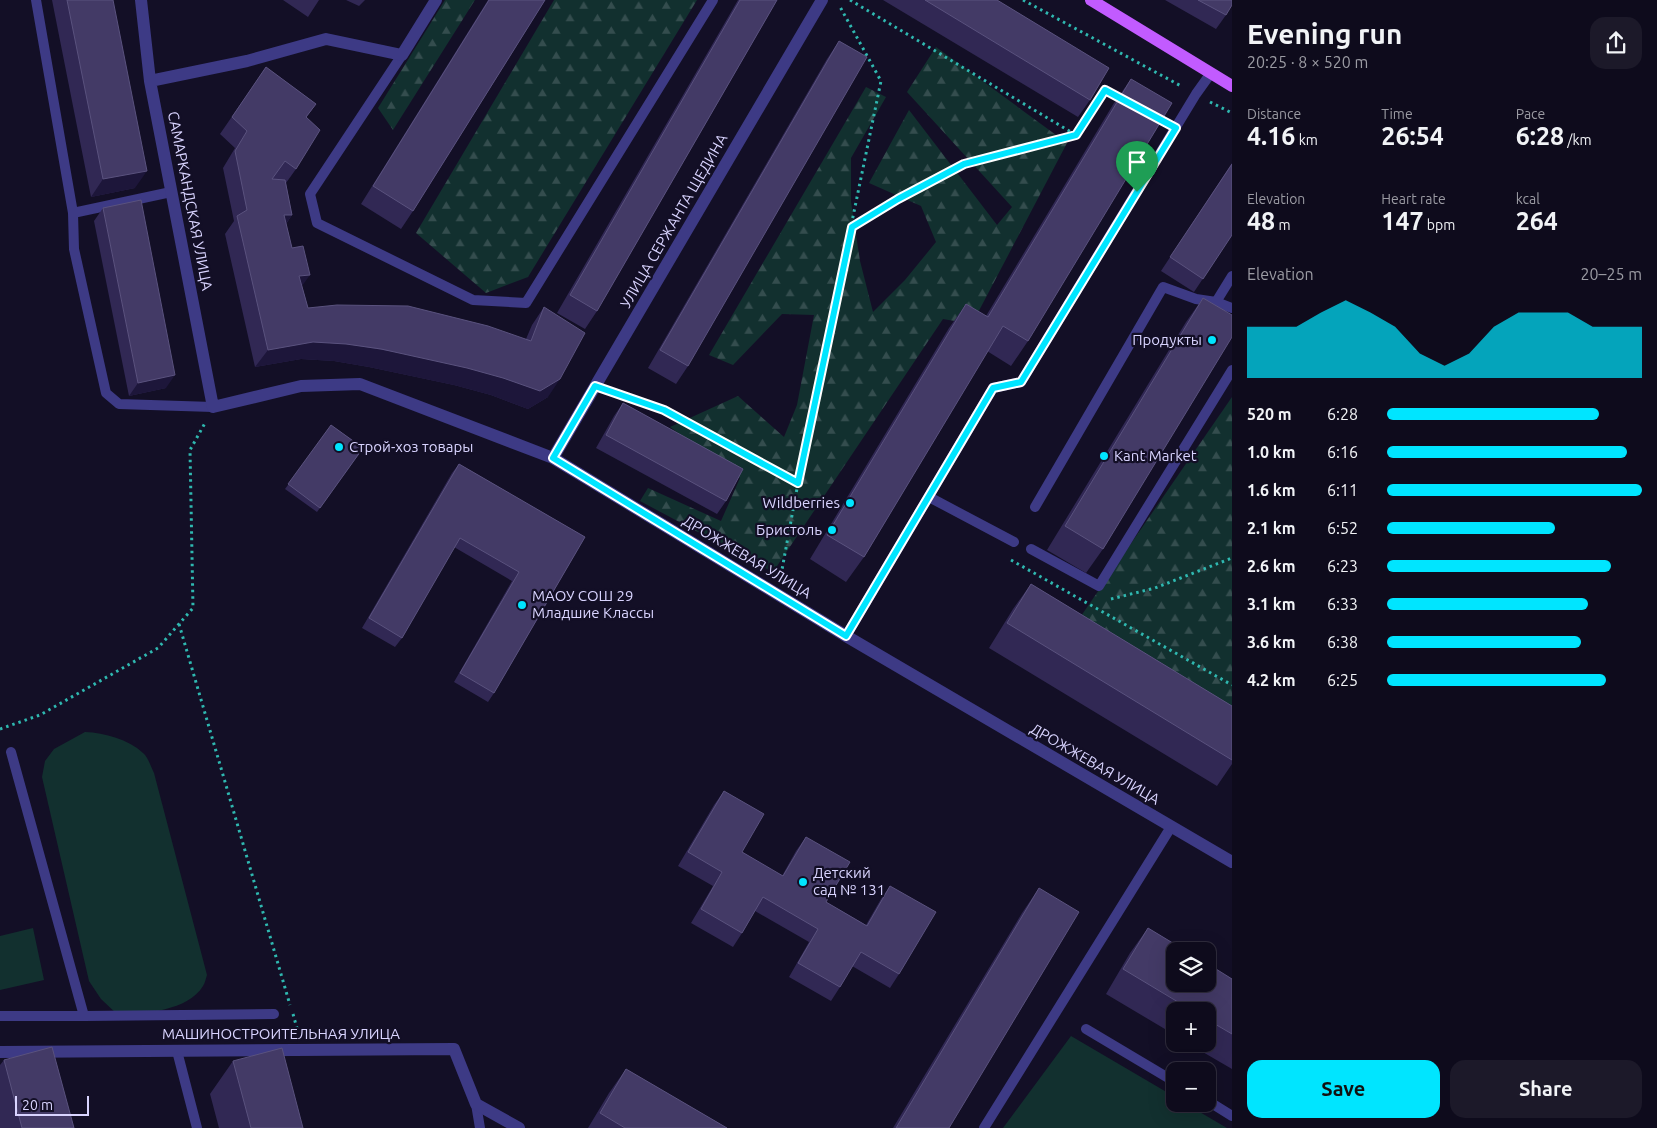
<!DOCTYPE html>
<html lang="en">
<head>
<meta charset="utf-8">
<style>
	body { margin:0; font-family:Ubuntu,sans-serif; background:#1c1929; color:#f1f3f6; height:100vh; display:flex; flex-direction:column; font-size:19px; white-space:nowrap }
	* { box-sizing:border-box; margin:0 }
	p { font-size:16px; color:#9b9ba3 }
	.icon { flex:none; width:28px; height:28px; fill:none; stroke:currentColor; stroke-width:2; stroke-linecap:round; stroke-linejoin:round }
	.map { position:relative; flex:1; overflow:hidden }
	.side { display:flex; flex-direction:column; background:#0e0b1c; width:425px }
	.side>* { flex:none }
	.controls { position:absolute; left:1166px; top:942px; display:grid; gap:10px }
	.controls a { display:grid; place-items:center; width:50px; height:50px; border-radius:10px; background:#0e0b1c; box-shadow:0 5px 20px #0002,0 0 0 1px #2e2b3b; font-size:25px }
	.scale { position:absolute; left:15px; bottom:12px; width:74px; box-sizing:border-box; padding-left:5px; border:2px solid #d9d4ff; border-top:0; font-size:14px; line-height:18px; white-space:nowrap; color:#d9d4ff; -webkit-text-stroke:4px #130f26; paint-order:stroke }
	.pin { position:absolute; display:grid; place-items:center; width:42px; height:42px; color:#fff; margin:-51px -21px; border-radius:50% 50% 50% 0; rotate:-45deg; box-shadow:0 0 5px #0007 }
	.pin .icon { rotate:45deg }
	.round { display:grid; place-items:center; flex:none; width:52px; height:52px; border-radius:15px; background:#1c1929 }
	.headline { display:flex; align-items:center; justify-content:space-between; height:85px; padding:0 15px }
	h1 { font-size:28px; font-weight:700; line-height:38px }
	.stats { display:grid; grid-template-columns:repeat(3,1fr); gap:8px; height:85px; padding:5px 15px }
	.stats div { display:grid; align-content:center }
	.stats b { font-size:25px; font-weight:700 }
	.stats small { font-size:14px; font-weight:400 }
	.stats p { font-size:14px }
	.chart { height:140px; padding:10px 15px }
	.chart p { display:flex; justify-content:space-between }
	.chart svg { width:100%; height:90px; margin-top:5px; fill:#00e5ff; opacity:.7 }
	.button { display:flex; gap:10px; margin-top:auto; padding:10px 15px }
	.button a { flex:1; height:58px; border-radius:15px; background:#00e5ff; color:#111; font-size:20px; font-weight:700; line-height:58px; text-align:center }
	.button a+a { background:#1c1929; color:#f1f3f6 }
	ul { padding:0 15px; list-style:none; font-size:16px }
	li { display:grid; grid-template-columns:80px 60px 1fr; align-items:center; height:38px }
	li i { height:12px; border-radius:6px; background:#00e5ff }
	main { display:flex; flex:1; min-height:0 }
	.map>svg:first-child { display:block }
	.green { fill:#12302f }
	.forest { fill:url(#forest-firs) }
	.lines { fill:none; stroke-linecap:round; stroke-linejoin:round }
	.path { stroke:#2fb8b0; stroke-width:3; stroke-dasharray:2.5 4; stroke-linecap:butt }
	.service { stroke:#3d3a85; stroke-width:10 }
	.minor { stroke:#3d3a85; stroke-width:12 }
	.primary { stroke:#c25bff; stroke-width:12 }
	.wall { fill:#312854 }
	.shaded-wall { fill:#1d163a }
	.building { fill:#433a66; stroke:#5a527e }
	.route-casing { stroke:#fff; stroke-width:10 }
	.route { stroke:#00e5ff; stroke-width:6 }
	.poi-dot { fill:#00e5ff; stroke:#130f26; stroke-width:2 }
	.labels { text-anchor:middle; stroke-width:4.5; stroke-linejoin:round; paint-order:stroke }
	.street-label { font-size:15px; fill:#d9d4ff; stroke:#130f26 }
	.poi-label { font-size:15px; fill:#d9d4ff; stroke:#130f26; text-anchor:start }
</style>
</head>
<body>
<main>
<div class="map">
<svg width="1232" height="1128" viewBox="0 0 1232 1128">
	<defs>
		<pattern id="forest-firs" width="22" height="20" patternUnits="userSpaceOnUse" patternTransform="scale(1.25)"><rect width="22" height="20" fill="#12302f"/><path d="M5 1l3.5 6h-7zM16 11l3.5 6h-7z" fill="#344d4e"/></pattern>
	</defs>
	<rect width="100%" height="100%" fill="#130f26"/>
	<!-- green -->
	<path class="green" d="M 85,732 C 105,733 128,739 143,753 C 148,757 151,767 154,773 L 207,975 C 206,978 205,983 203,986 C 188,1011 145,1013 119,1016 L 101,999 L 89,981 L 42,777 L 45,761 L 54,749 Z
		M 33,928 L 44,980 L 0,990 L 0,936 Z
		M 1071,1036 L 1175,1097 L 1175,1104 L 1186,1104 L 1227,1128 L 1003,1128 Z"/>
	<!-- forest -->
	<path class="forest" d="M 445,0 L 475,0 L 393,130 L 378,108 Z
		M 554,0 L 697,0 L 528,277 L 486,293 L 416,233 Z
		M 936,47 L 1067,143 L 972,324 L 943,319 L 773,572 L 640,501 L 648,488 L 721,521 L 740,478 L 670,427 L 738,396 L 784,437 L 797,405 L 814,315 L 782,314 L 733,365 L 709,355 L 866,87 L 886,97 L 851,158 L 851,202 L 860,261 L 873,312 L 905,280 L 936,242 L 921,206 L 869,183 L 909,110 L 997,225 L 1012,207 L 907,92 Z
		M 1232,397 L 1232,725 L 1070,632 Z"/>
	<g class="lines">
		<!-- path -->
		<path class="path" d="M 850,0 L 1076,135 L 1105,90 L 1120,98
			M 1023,0 L 1181,86
			M 1210,102 L 1232,113
			M 852,227 L 898,199 L 964,164 L 1076,135
			M 612,392 L 664,410 L 798,483
			M 1011,560 L 1232,685
			M 781,575 L 798,483 L 881,81 L 839,5
			M 1111,599 L 1155,588 L 1232,558
			M 179,624 L 290,1005
			M 0,729 L 40,715 L 158,648 L 193,608 L 190,450 L 205,423
			M 293,1014 L 298,1032"/>
		<!-- service -->
		<path class="service" d="M 36,0 L 73,213
			M 402,55 L 310,194 L 317,223 L 473,300 L 526,303 L 713,0
			M 171,192 L 73,213 L 74,249 L 106,393 L 119,404 L 213,407
			M 1216,302 L 1232,276
			M 929,497 L 1014,542
			M 1035,507 L 1163,287 L 1196,299 L 1216,302 L 1232,308
			M 1031,549 L 1099,586 L 1232,370
			M 846,636 L 993,388 L 1021,382 L 1196,94 L 1211,73
			M 11,752 L 84,1016 L 274,1014
			M 0,1016 L 84,1016
			M 1086,1029 L 1175,1082
			M 177,1051 L 197,1128
			M 1208,1101 L 1232,1116
			M 476,1104 L 480,1128
			M 984,1128 L 1171,827"/>
		<!-- minor -->
		<path class="minor" d="M 141,0 L 150,81 L 213,407 L 301,386 L 360,384 L 553,458 L 846,636 L 1232,862
			M 150,81 L 247,61 L 326,39 L 402,55 L 436,0
			M 553,458 L 822,0
			M 0,1052 L 454,1049 L 476,1104 L 519,1128"/>
		<!-- primary -->
		<path class="primary" d="M 1091,0 L 1232,86"/>
	</g>
	<!-- wall -->
	<path class="wall" d="M 52,0 L 113,0 L 135,188 L 91,197 Z
		M 283,0 L 319,0 L 308,17 Z
		M 346,0 L 365,0 L 359,6 Z
		M 488,0 L 545,0 L 413,211 L 401,229 L 361,204 Z
		M 738,0 L 777,0 L 597,311 L 585,329 L 557,313 Z
		M 883,0 L 997,0 L 1090,100 L 1078,117 Z
		M 1165,0 L 1232,0 L 1226,15 L 1216,29 Z
		M 839,41 L 688,366 L 676,384 L 648,368 L 827,59 Z
		M 266,67 L 316,104 L 306,118 L 296,169 L 286,183 L 292,215 L 286,224 L 292,248 L 308,308 L 526,339 L 532,325 L 544,307 L 548,397 L 528,409 L 491,395 L 454,385 L 369,367 L 334,361 L 301,359 L 255,367 L 225,234 L 234,221 L 223,168 L 235,148 L 220,134 Z
		M 1131,79 L 1028,341 L 1011,366 L 987,351 L 864,557 L 846,582 L 810,559 L 949,328 L 966,304 L 986,316 L 1114,103 Z
		M 1232,163 L 1232,235 L 1194,292 L 1161,271 Z
		M 103,208 L 166,388 L 129,396 L 94,221 Z
		M 1203,298 L 1103,549 L 1086,573 L 1047,550 L 1186,322 Z
		M 623,403 L 726,501 L 717,514 L 596,448 L 614,416 Z
		M 331,425 L 363,448 L 317,512 L 285,489 Z
		M 459,464 L 585,537 L 494,693 L 488,702 L 454,682 L 512,581 L 454,547 L 402,638 L 395,647 L 362,628 L 452,473 Z
		M 1031,584 L 1232,706 L 1232,764 L 1217,786 L 989,648 L 1013,609 Z
		M 724,791 L 742,852 L 782,876 L 796,851 L 806,837 L 826,902 L 866,925 L 881,899 L 890,886 L 899,974 L 890,988 L 852,966 L 840,987 L 831,1001 L 789,977 L 809,942 L 755,911 L 742,933 L 733,947 L 691,923 L 713,886 L 678,866 L 714,805 Z
		M 1039,888 L 949,1128 L 893,1128 L 1022,913 Z
		M 1148,928 L 1232,979 L 1232,1069 L 1189,1044 L 1208,1044 L 1208,1011 L 1175,1011 L 1175,1035 L 1106,994 L 1130,953 Z
		M 4,1060 L 74,1128 L 0,1128 L 0,1065 Z
		M 233,1061 L 303,1128 L 219,1128 L 210,1094 Z
		M 626,1069 L 727,1128 L 588,1128 L 609,1093 Z"/>
	<!-- shaded-wall -->
	<path class="shaded-wall" d="M 147,171 L 135,188 L 91,197 L 103,179 Z
		M 284,215 L 292,215 L 280,232 Z
		M 310,275 L 297,293 L 299,276 Z
		M 313,342 L 346,344 L 560,379 L 548,397 L 528,409 L 491,395 L 454,385 L 369,367 L 334,361 L 301,359 L 255,367 L 268,350 Z
		M 175,375 L 166,388 L 129,396 L 138,383 Z"/>
	<!-- building -->
	<path class="building" d="M 67,0 L 113,0 L 147,171 L 103,179 Z
		M 489,0 L 545,0 L 413,211 L 373,186 Z
		M 740,0 L 777,0 L 597,311 L 570,295 Z
		M 925,0 L 997,0 L 1109,68 L 1090,100 Z
		M 1198,0 L 1232,0 L 1232,5 L 1226,15 Z
		M 839,41 L 867,57 L 688,366 L 660,350 Z
		M 266,67 L 316,104 L 306,117 L 320,130 L 296,169 L 285,161 L 272,179 L 285,180 L 292,215 L 284,215 L 292,248 L 303,246 L 310,275 L 299,276 L 308,308 L 337,305 L 408,306 L 488,326 L 531,341 L 544,307 L 585,333 L 560,379 L 540,391 L 503,378 L 467,368 L 381,349 L 346,344 L 313,342 L 268,350 L 237,216 L 247,210 L 235,151 L 247,131 L 232,117 Z
		M 1131,79 L 1172,103 L 1028,341 L 1003,326 L 864,557 L 827,535 L 966,304 L 988,317 Z
		M 1232,164 L 1232,235 L 1203,279 L 1170,257 Z
		M 141,200 L 175,375 L 138,383 L 103,208 Z
		M 1203,298 L 1232,315 L 1232,337 L 1103,549 L 1065,526 Z
		M 623,403 L 743,469 L 726,501 L 606,435 Z
		M 331,425 L 363,448 L 320,508 L 288,484 Z
		M 459,464 L 585,537 L 494,693 L 460,673 L 519,572 L 460,538 L 402,638 L 369,618 Z
		M 1031,584 L 1232,706 L 1232,760 L 1007,623 Z
		M 724,791 L 764,814 L 742,852 L 783,876 L 806,837 L 850,862 L 826,902 L 867,926 L 890,886 L 936,912 L 899,974 L 861,952 L 840,987 L 798,963 L 818,929 L 763,897 L 742,933 L 701,909 L 722,872 L 688,852 Z
		M 1039,888 L 1079,912 L 949,1128 L 896,1128 Z
		M 1148,928 L 1186,951 L 1175,951 L 1175,984 L 1208,984 L 1208,964 L 1232,979 L 1232,1034 L 1208,1020 L 1208,1011 L 1193,1011 L 1123,969 Z
		M 52,1047 L 74,1128 L 22,1128 L 4,1060 Z
		M 282,1048 L 303,1128 L 251,1128 L 233,1061 Z
		M 626,1069 L 727,1128 L 625,1128 L 600,1113 Z"/>
	<g class="lines">
		<defs>
			<path id="route" d="M 1105,90 L 1176,128 L 1021,382 L 993,388 L 846,636 L 553,458 L 595,386 L 664,410 L 798,483 L 852,227 L 898,199 L 964,164 L 1076,135 Z"/>
		</defs>
		<!-- route casing -->
		<use href="#route" class="route-casing"/>
		<!-- route -->
		<use href="#route" class="route"/>
	</g>
	<!-- markers -->
	<g class="poi-dot">
		<circle cx="1212" cy="340" r="5"/>
		<circle cx="339" cy="447" r="5"/>
		<circle cx="1104" cy="456" r="5"/>
		<circle cx="850" cy="503" r="5"/>
		<circle cx="832" cy="530" r="5"/>
		<circle cx="522" cy="605" r="5"/>
		<circle cx="803" cy="882" r="5"/>
	</g>
	<g class="labels">
		<!-- street labels -->
		<g class="street-label">
			<text transform="translate(190 201) rotate(79)" y="5">САМАРКАНДСКАЯ УЛИЦА</text>
			<text transform="translate(674 221) rotate(-60)" y="5">УЛИЦА СЕРЖАНТА ЩЕДИНА</text>
			<text transform="translate(747 557) rotate(31)" y="5">ДРОЖЖЕВАЯ УЛИЦА</text>
			<text transform="translate(1095 764) rotate(30)" y="5">ДРОЖЖЕВАЯ УЛИЦА</text>
			<text x="281" y="1039">МАШИНОСТРОИТЕЛЬНАЯ УЛИЦА</text>
		</g>
		<!-- poi labels -->
		<g class="poi-label">
			<text x="1202" y="345" text-anchor="end">Продукты</text>
			<text x="349" y="452">Строй-хоз товары</text>
			<text x="1114" y="461">Kant Market</text>
			<text x="840" y="508" text-anchor="end">Wildberries</text>
			<text x="822" y="535" text-anchor="end">Бристоль</text>
			<text x="532" y="601">МАОУ СОШ 29<tspan x="532" dy="17">Младшие Классы</tspan></text>
			<text x="813" y="878">Детский<tspan x="813" dy="17">сад № 131</tspan></text>
		</g>
	</g>
</svg>
<div class="controls">
<a><svg class="icon" aria-label="layers" viewBox="0 0 24 24"><path d="M12 4l9 5-9 5-9-5zM3 14l9 5 9-5"/></svg></a>
<a>+</a>
<a>−</a>
</div>
<div class="scale">20 m</div>
<div class="pin" style="left:1137px;top:192px;background:#1e9e55"><svg class="icon" aria-label="arrive" viewBox="0 0 24 24"><path d="M6 21V4h12l-3 4 3 4H6"/></svg></div>
</div>
<section class="side">
<div class="headline"><div><h1>Evening run</h1><p>20:25 · 8 × 520 m</p></div><a class="round"><svg class="icon" aria-label="share" viewBox="0 0 24 24"><path d="M12 15V3M7 8l5-5 5 5M5 13v7h14v-7"/></svg></a></div>
<div class="stats">
<div><p>Distance</p><b>4.16<small> km</small></b></div>
<div><p>Time</p><b>26:54</b></div>
<div><p>Pace</p><b>6:28<small> /km</small></b></div>
</div>
<div class="stats">
<div><p>Elevation</p><b>48<small> m</small></b></div>
<div><p>Heart rate</p><b>147<small> bpm</small></b></div>
<div><p>kcal</p><b>264</b></div>
</div>
<div class="chart"><p><span>Elevation</span>20–25 m</p>
<svg viewBox="0 0 160 44" preserveAspectRatio="none"><path d="M0 44V19L10 19L20 19L30 12L40 6L50 12L60 19L70 32L80 38L90 32L100 19L110 12L120 12L130 12L140 19L150 19L160 19V44z"/></svg>
</div>
<ul>
<li><b>520 m</b>6:28<i style="width:83%"></i></li>
<li><b>1.0 km</b>6:16<i style="width:94%"></i></li>
<li><b>1.6 km</b>6:11<i style="width:100%"></i></li>
<li><b>2.1 km</b>6:52<i style="width:66%"></i></li>
<li><b>2.6 km</b>6:23<i style="width:88%"></i></li>
<li><b>3.1 km</b>6:33<i style="width:79%"></i></li>
<li><b>3.6 km</b>6:38<i style="width:76%"></i></li>
<li><b>4.2 km</b>6:25<i style="width:86%"></i></li>
</ul>
<div class="button"><a>Save</a><a>Share</a></div>
</section>
</main>
</body>
</html>
